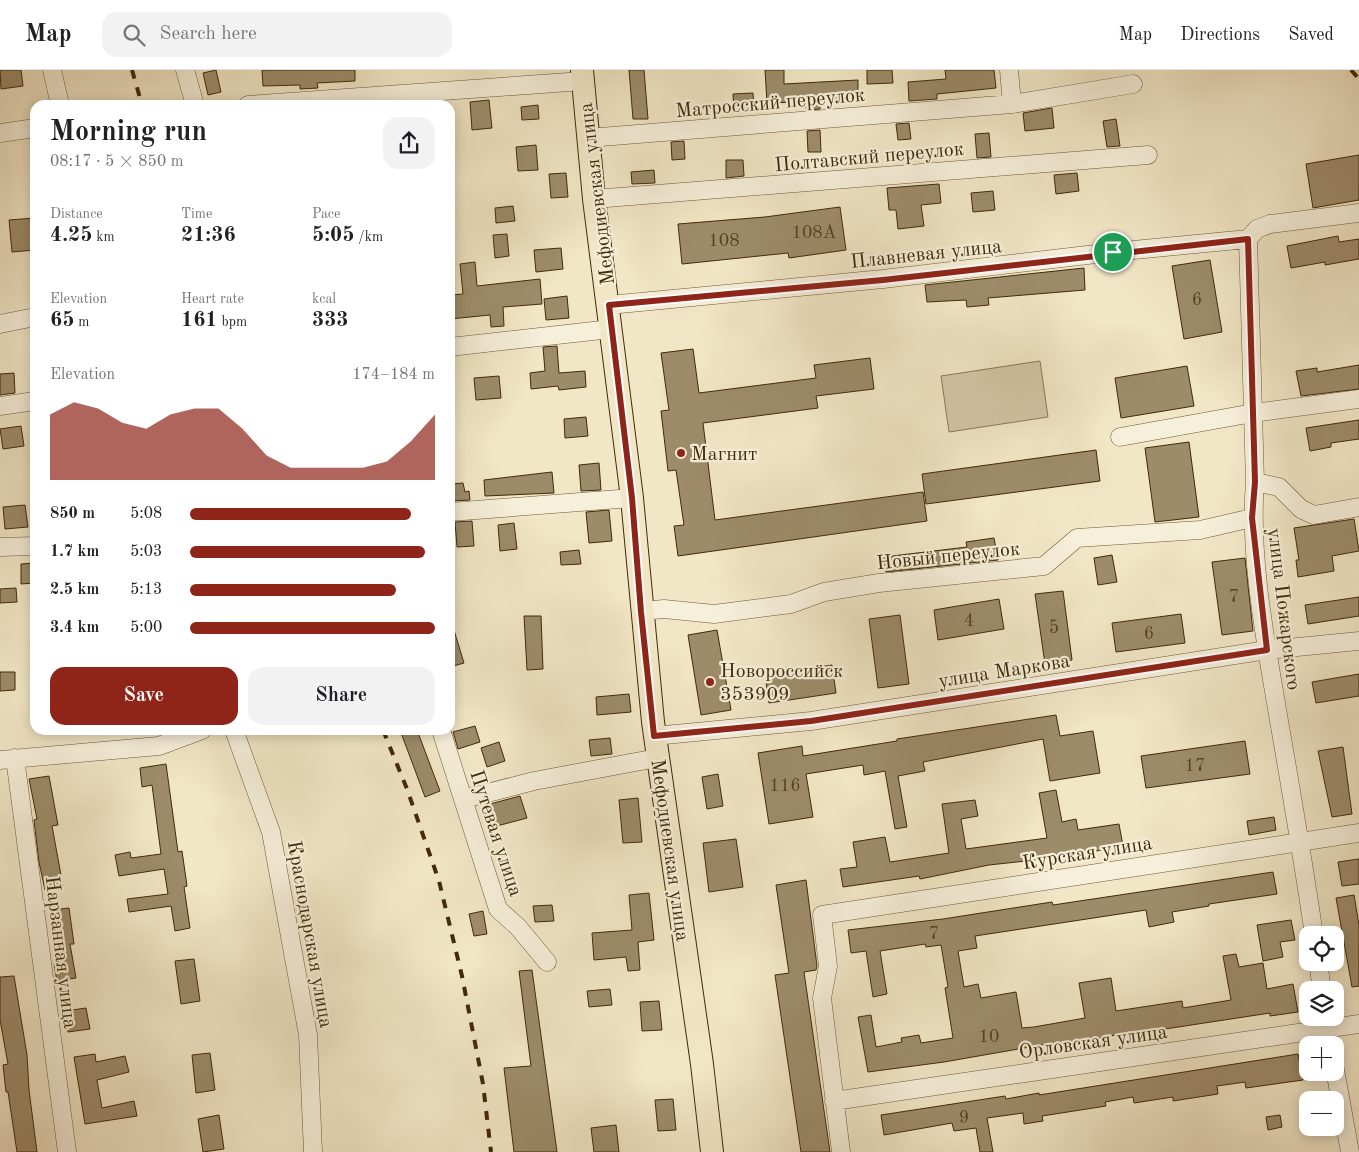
<!DOCTYPE html>
<html lang="en">
<head>
<meta charset="utf-8">
<style>
	body { margin:0; font-family:"Old Standard TT",serif; background:#f2f2f2; color:#202124; height:100vh; display:flex; flex-direction:column; font-size:19px; white-space:nowrap }
	* { box-sizing:border-box; margin:0 }
	p { font-size:16px; color:#757577 }
	.icon { flex:none; width:28px; height:28px; fill:none; stroke:currentColor; stroke-width:2; stroke-linecap:round; stroke-linejoin:round }
	.map { position:relative; flex:1; overflow:hidden }
	.panel { position:absolute; left:30px; top:30px; width:425px; height:635px; display:flex; flex-direction:column; background:#fff; border-radius:15px; box-shadow:0 2px 12px #0003 }
	.panel>* { flex:none }
	.tools { position:absolute; left:1299px; top:856px; display:grid; gap:10px }
	.tools a { display:grid; place-items:center; width:45px; height:45px; border-radius:10px; background:#fff; box-shadow:0 2px 12px #0003; font-size:25px }
	.pin { position:absolute; display:grid; place-items:center; width:42px; height:42px; color:#fff; margin:-21px; border:2px solid #fff; border-radius:50%; box-shadow:0 1px 5px #0007 }
	.round { display:grid; place-items:center; flex:none; width:52px; height:52px; border-radius:15px; background:#f2f2f2 }
	.headline { display:flex; align-items:center; justify-content:space-between; height:85px; padding:0 20px }
	h1 { font-size:28px; font-weight:700; line-height:38px }
	.stats { display:grid; grid-template-columns:repeat(3,1fr); gap:8px; height:85px; padding:5px 20px }
	.stats div { display:grid; align-content:center }
	.stats b { font-size:21px; font-weight:700 }
	.stats small { font-size:14px; font-weight:400 }
	.stats p { font-size:14px }
	.chart { height:140px; padding:10px 20px }
	.chart p { display:flex; justify-content:space-between }
	.chart svg { width:100%; height:90px; margin-top:5px; fill:#8f2418; opacity:.7 }
	.cta { display:flex; gap:10px; margin-top:auto; padding:10px 20px }
	.cta a { flex:1; height:58px; border-radius:15px; background:#8f2418; color:#fff; font-size:20px; font-weight:700; line-height:58px; text-align:center }
	.cta a+a { background:#f2f2f2; color:#202124 }
	ul { padding:0 20px; list-style:none; font-size:16px }
	li { display:grid; grid-template-columns:80px 60px 1fr; align-items:center; height:38px }
	li i { height:12px; border-radius:6px; background:#8f2418 }
	header { display:flex; align-items:center; gap:30px; box-sizing:border-box; height:70px; padding:0 25px; background:#fff; border-bottom:1px solid #e0e0e0 }
	header strong { font-size:24px }
	nav { display:flex; gap:28px; margin-inline-start:auto; font-size:18px }
	.search { width:350px; height:45px; background:#f2f2f2; display:flex; align-items:center; gap:12px; box-sizing:border-box; padding:0 18px; border-radius:15px; color:#757577; font-size:19px }
	.map>svg:first-child { display:block }
	.green { fill:#d3c6a6; stroke:#8a7856 }
	.building { fill:#9d8c6a; stroke:#412a07 }
	.lines { fill:none; stroke-linecap:round; stroke-linejoin:round }
	.minor-casing { stroke:#6d5937; stroke-width:19 }
	.major-casing { stroke:#412a07; stroke-width:24 }
	.minor { stroke:#f6efda; stroke-width:18 }
	.major { stroke:#f1e6c6; stroke-width:22 }
	.rail { stroke:#412a07; stroke-width:4; stroke-dasharray:9 9; stroke-linecap:butt }
	.route-casing { stroke:#fff; stroke-width:10 }
	.route { stroke:#8f2418; stroke-width:6 }
	.poi-dot { fill:#8f2418; stroke:#f6efda; stroke-width:2 }
	.labels { text-anchor:middle; stroke-width:4.5; stroke-linejoin:round; paint-order:stroke }
	.number-label { font-size:18px; fill:#584220 }
	.street-label { font-size:20px; fill:#412a07; stroke:#f6efda }
	.poi-label { font-size:20px; fill:#412a07; stroke:#f6efda; text-anchor:start }
</style>
</head>
<body>
<header>
<strong>Map</strong>
<div class="search"><svg class="icon" aria-label="search" viewBox="0 0 24 24"><circle cx="10" cy="10" r="6"/><path d="M15 15l6 6"/></svg>Search here</div>
<nav><a>Map</a><a>Directions</a><a>Saved</a></nav>
</header>
<div class="map">
<svg width="1359" height="1082" viewBox="0 0 1359 1082">
	<rect width="100%" height="100%" fill="#f1e6c6"/>
	<filter id="stains"><feTurbulence type="fractalNoise" baseFrequency=".004" numOctaves="4"/><feColorMatrix values="0 0 0 0 .2 0 0 0 0 .09 0 0 0 0 .02 0 0 0 .5 -.17"/></filter>
	<radialGradient id="worn" r=".72"><stop offset=".6" stop-color="#630" stop-opacity="0"/><stop offset="1" stop-color="#630" stop-opacity=".3"/></radialGradient>
	<!-- green -->
	<path class="green" d="M 1040,291 L 1048,347 L 949,362 L 941,306 Z"/>
	<!-- building -->
	<path class="building" d="M 0,0 L 21,0 L 23,16 L 1,19 Z
		M 216,0 L 221,22 L 208,25 L 203,3 Z
		M 262,0 L 355,0 L 355,11 L 317,13 L 318,18 L 300,19 L 300,15 L 263,16 Z
		M 629,0 L 644,0 L 648,49 L 633,49 Z
		M 765,0 L 784,0 L 784,14 L 858,10 L 858,28 L 820,29 L 820,39 L 806,40 L 806,35 L 801,35 L 801,32 L 767,33 Z
		M 867,0 L 892,0 L 893,13 L 867,14 Z
		M 945,0 L 994,0 L 996,18 L 937,24 L 937,29 L 909,31 L 908,12 L 946,9 Z
		M 753,23 L 754,39 L 734,40 L 733,24 Z
		M 489,30 L 492,58 L 472,60 L 470,32 Z
		M 538,35 L 539,49 L 522,50 L 521,37 Z
		M 1052,38 L 1054,58 L 1025,61 L 1023,43 Z
		M 1116,49 L 1120,76 L 1107,77 L 1103,51 Z
		M 909,53 L 911,69 L 898,70 L 896,54 Z
		M 820,60 L 821,82 L 808,82 L 807,61 Z
		M 989,63 L 991,87 L 977,88 L 975,64 Z
		M 684,71 L 685,89 L 672,90 L 671,72 Z
		M 536,75 L 538,100 L 518,101 L 516,77 Z
		M 1359,85 L 1359,130 L 1313,138 L 1306,94 Z
		M 726,90 L 743,90 L 744,106 L 726,108 Z
		M 654,100 L 655,113 L 632,114 L 631,102 Z
		M 566,103 L 568,127 L 551,128 L 549,104 Z
		M 1077,103 L 1079,121 L 1056,124 L 1054,105 Z
		M 939,114 L 941,133 L 921,135 L 924,156 L 898,159 L 896,140 L 889,140 L 887,118 Z
		M 993,121 L 995,140 L 973,142 L 971,123 Z
		M 513,136 L 515,151 L 496,153 L 495,138 Z
		M 840,137 L 846,180 L 789,188 L 788,183 L 682,194 L 678,154 L 765,147 Z
		M 35,148 L 35,180 L 12,182 L 9,150 Z
		M 507,164 L 509,186 L 495,188 L 493,165 Z
		M 1338,166 L 1339,172 L 1359,169 L 1359,189 L 1325,195 L 1325,192 L 1291,198 L 1287,176 Z
		M 561,178 L 563,199 L 536,202 L 534,180 Z
		M 1210,190 L 1222,262 L 1184,269 L 1172,196 Z
		M 475,192 L 477,216 L 540,209 L 542,234 L 503,237 L 504,256 L 491,257 L 490,245 L 450,249 L 450,225 L 463,224 L 460,194 Z
		M 1084,198 L 1085,220 L 988,228 L 989,235 L 967,237 L 966,230 L 927,232 L 925,215 Z
		M 567,226 L 569,248 L 546,250 L 544,229 Z
		M 557,276 L 559,303 L 585,301 L 586,317 L 559,320 L 558,316 L 531,319 L 530,303 L 545,301 L 543,277 Z
		M 693,279 L 699,323 L 816,308 L 814,295 L 870,288 L 874,319 L 816,326 L 818,338 L 703,353 L 715,450 L 923,422 L 927,451 L 678,486 L 674,456 L 684,455 L 676,400 L 668,401 L 661,341 L 669,340 L 661,283 Z
		M 1359,295 L 1359,319 L 1301,326 L 1296,301 L 1317,298 L 1317,302 Z
		M 1187,296 L 1194,336 L 1121,348 L 1115,308 Z
		M 14,303 L 15,323 L 0,325 L 0,304 Z
		M 499,306 L 501,328 L 476,330 L 474,308 Z
		M 586,347 L 588,366 L 565,368 L 564,349 Z
		M 1359,350 L 1359,369 L 1331,373 L 1331,377 L 1310,381 L 1306,358 Z
		M 21,356 L 24,376 L 3,379 L 0,359 Z
		M 1189,372 L 1199,447 L 1155,452 L 1145,378 Z
		M 1096,380 L 1100,411 L 926,434 L 922,404 Z
		M 599,393 L 601,420 L 581,421 L 579,395 Z
		M 552,402 L 554,423 L 485,426 L 484,410 Z
		M 463,413 L 465,422 L 469,421 L 470,430 L 450,431 L 450,414 Z
		M 25,435 L 28,457 L 5,459 L 3,437 Z
		M 609,440 L 612,471 L 589,473 L 586,442 Z
		M 1354,449 L 1359,481 L 1332,486 L 1334,501 L 1298,507 L 1296,490 L 1299,490 L 1294,458 Z
		M 472,451 L 474,476 L 457,477 L 455,452 Z
		M 514,453 L 517,479 L 500,481 L 498,455 Z
		M 994,468 L 998,490 L 886,502 L 884,487 L 967,477 L 966,472 Z
		M 579,480 L 581,494 L 561,495 L 560,482 Z
		M 1112,485 L 1117,512 L 1098,515 L 1094,488 Z
		M 1245,488 L 1253,561 L 1222,565 L 1212,492 Z
		M 35,493 L 35,513 L 21,514 L 21,494 Z
		M 16,518 L 17,532 L 0,533 L 0,519 Z
		M 1063,521 L 1072,590 L 1045,594 L 1035,524 Z
		M 1359,527 L 1359,546 L 1308,554 L 1305,535 Z
		M 999,529 L 1004,559 L 938,570 L 934,540 Z
		M 1181,544 L 1185,573 L 1116,582 L 1112,553 Z
		M 900,545 L 909,614 L 878,618 L 869,549 Z
		M 524,546 L 541,546 L 543,599 L 527,600 Z
		M 450,557 L 453,557 L 464,593 L 450,597 Z
		M 717,560 L 731,640 L 701,645 L 688,565 Z
		M 832,595 L 836,623 L 769,633 L 765,605 Z
		M 0,602 L 15,602 L 15,620 L 0,621 Z
		M 1359,604 L 1359,626 L 1316,633 L 1312,612 Z
		M 629,624 L 631,642 L 597,645 L 596,627 Z
		M 1056,645 L 1060,666 L 1093,661 L 1100,703 L 1050,711 L 1043,669 L 923,692 L 925,701 L 898,706 L 907,757 L 895,759 L 885,701 L 864,705 L 863,695 L 806,704 L 813,747 L 769,754 L 758,683 L 802,676 L 803,686 L 897,671 L 897,669 Z
		M 475,656 L 480,672 L 458,679 L 453,662 Z
		M 400,660 L 417,660 L 440,721 L 425,727 Z
		M 610,668 L 612,684 L 591,686 L 589,670 Z
		M 1245,671 L 1250,704 L 1146,718 L 1141,686 Z
		M 499,672 L 505,691 L 487,697 L 481,678 Z
		M 1343,677 L 1352,744 L 1332,747 L 1318,681 Z
		M 166,694 L 178,782 L 182,781 L 187,816 L 184,817 L 190,858 L 175,861 L 171,836 L 129,842 L 127,829 L 168,824 L 164,799 L 119,806 L 115,785 L 130,782 L 131,788 L 161,784 L 152,715 L 142,717 L 140,698 Z
		M 718,704 L 723,736 L 707,739 L 702,707 Z
		M 49,706 L 58,755 L 52,756 L 63,816 L 45,820 L 39,792 L 34,750 L 37,749 L 29,709 Z
		M 1056,720 L 1062,752 L 1076,749 L 1078,760 L 1119,754 L 1123,776 L 1063,787 L 989,795 L 920,809 L 919,806 L 843,817 L 840,799 L 857,797 L 853,772 L 885,767 L 890,792 L 949,783 L 942,734 L 975,730 L 978,746 L 961,749 L 966,779 L 1047,768 L 1039,723 Z
		M 520,726 L 527,748 L 497,756 L 490,734 Z
		M 638,728 L 642,772 L 623,773 L 619,730 Z
		M 1274,747 L 1276,760 L 1249,765 L 1247,751 Z
		M 736,769 L 743,817 L 709,822 L 703,773 Z
		M 1359,789 L 1359,814 L 1342,816 L 1338,792 Z
		M 1273,802 L 1277,824 L 1209,834 L 1209,836 L 1172,842 L 1174,852 L 1149,857 L 1146,840 L 975,866 L 977,878 L 958,881 L 964,917 L 978,914 L 981,928 L 1016,922 L 1022,958 L 1034,957 L 1085,948 L 1079,913 L 1111,908 L 1116,941 L 1182,931 L 1183,938 L 1231,930 L 1223,886 L 1236,884 L 1239,897 L 1263,893 L 1267,919 L 1293,914 L 1298,942 L 1270,946 L 1270,943 L 1126,965 L 1126,963 L 1054,977 L 1053,973 L 944,992 L 868,1002 L 858,947 L 871,945 L 876,977 L 902,972 L 901,968 L 919,965 L 921,973 L 953,968 L 945,918 L 948,917 L 941,875 L 926,877 L 925,874 L 880,881 L 887,924 L 873,927 L 866,881 L 851,883 L 848,860 L 943,849 L 1052,832 L 1053,835 Z
		M 806,810 L 817,896 L 816,900 L 804,902 L 830,1082 L 801,1082 L 775,905 L 789,903 L 776,815 Z
		M 649,823 L 654,870 L 638,872 L 640,900 L 628,901 L 626,887 L 594,890 L 592,863 L 632,860 L 629,825 Z
		M 1354,825 L 1359,855 L 1359,916 L 1352,917 L 1336,828 Z
		M 552,835 L 554,851 L 535,852 L 533,836 Z
		M 69,838 L 74,874 L 70,874 L 76,908 L 57,911 L 54,894 L 59,893 L 51,840 Z
		M 483,841 L 487,864 L 474,866 L 469,844 Z
		M 1291,850 L 1295,870 L 1280,872 L 1283,887 L 1263,891 L 1257,855 Z
		M 194,889 L 200,931 L 181,934 L 175,891 Z
		M 532,900 L 557,1082 L 514,1082 L 504,998 L 531,996 L 519,901 Z
		M 14,906 L 27,985 L 29,1020 L 37,1082 L 17,1082 L 8,1022 L 6,1022 L 3,995 L 8,994 L 0,950 L 0,907 Z
		M 610,919 L 612,935 L 589,937 L 587,921 Z
		M 659,931 L 662,960 L 642,961 L 640,932 Z
		M 86,938 L 90,959 L 68,962 L 65,941 Z
		M 210,983 L 215,1020 L 196,1023 L 192,985 Z
		M 95,984 L 96,992 L 125,986 L 129,1002 L 97,1010 L 102,1038 L 134,1031 L 137,1046 L 85,1054 L 74,987 Z
		M 1298,984 L 1303,1010 L 1246,1018 L 1245,1012 L 1217,1016 L 1218,1024 L 1173,1031 L 1173,1027 L 1134,1033 L 1133,1027 L 1105,1032 L 1106,1036 L 1042,1046 L 1043,1051 L 1024,1054 L 1023,1043 L 987,1048 L 993,1082 L 980,1082 L 976,1058 L 954,1061 L 952,1053 L 884,1065 L 881,1045 L 1005,1026 L 1006,1029 L 1039,1023 L 1039,1025 Z
		M 673,1029 L 676,1060 L 658,1061 L 655,1030 Z
		M 219,1045 L 224,1079 L 203,1082 L 198,1049 Z
		M 1280,1045 L 1282,1057 L 1268,1060 L 1266,1047 Z
		M 616,1055 L 619,1082 L 594,1082 L 591,1058 Z"/>
	<g class="lines">
		<defs>
			<path id="minor" d="M 52,0 L 60,35
				M 185,0 L 195,35
				M 1009,0 L 1012,34
				M 248,35 L 583,11
				M 0,63 L 35,58
				M 588,68 L 1012,34 L 1133,14
				M 594,129 L 1148,85
				M 609,235 L 883,209 L 1113,182 L 1248,169
				M 0,254 L 35,247
				M 450,277 L 611,259
				M 0,336 L 35,331
				M 1120,367 L 1253,343 L 1359,329
				M 1255,412 L 1279,417 L 1301,439 L 1314,445 L 1359,437
				M 450,442 L 632,428
				M 0,477 L 35,476
				M 641,541 L 664,539 L 714,544 L 791,534 L 824,522 L 879,513 L 1044,496 L 1077,468 L 1200,460 L 1252,448
				M 234,660 L 271,762 L 308,965 L 313,1082
				M 441,660 L 498,839 L 518,857 L 547,892
				M 654,666 L 811,651 L 1267,580 L 1359,571
				M 15,688 L 67,1082
				M 0,690 L 159,676 L 202,660
				M 464,729 L 534,711 L 657,688
				M 1314,865 C 1303,789 1290,714 1277,639 C 1265,568 1249,485 1255,412 L 1248,169 L 1257,159 L 1270,154 L 1359,143
				M 1318,892 L 1322,920
				M 1335,1000 L 1350,1082
				M 834,1031 L 1359,954
				M 841,1082 L 822,928 L 828,896 L 822,845 L 1359,763"/>
			<path id="major" d="M 582,0 L 594,129 L 632,428 L 653,652 L 702,994 L 712,1082"/>
		</defs>
		<!-- minor casing -->
		<use href="#minor" class="minor-casing"/>
		<!-- major casing -->
		<use href="#major" class="major-casing"/>
		<!-- minor -->
		<use href="#minor" class="minor"/>
		<!-- major -->
		<use href="#major" class="major"/>
		<!-- rail -->
		<path class="rail" d="M 132,0 L 142,35
			M 1351,0 L 1359,9
			M 383,660 L 407,719 L 439,811 L 462,906 L 483,1014 L 491,1082"/>
	</g>
	<g class="lines">
		<defs>
			<path id="route" d="M 1248,169 L 1255,412 L 1252,448 L 1267,580 L 811,651 L 654,666 L 641,542 L 632,428 L 609,235 L 883,210 Z"/>
		</defs>
		<!-- route casing -->
		<use href="#route" class="route-casing"/>
		<!-- route -->
		<use href="#route" class="route"/>
	</g>
	<!-- markers -->
	<g class="poi-dot">
		<circle cx="681" cy="383" r="5"/>
		<circle cx="710" cy="612" r="5"/>
	</g>
	<g class="labels">
		<!-- number labels -->
		<g class="number-label">
			<text x="814" y="168">108А</text>
			<text x="724" y="176">108</text>
			<text x="1197" y="235">6</text>
			<text x="1234" y="532">7</text>
			<text x="969" y="556">4</text>
			<text x="1054" y="563">5</text>
			<text x="1149" y="569">6</text>
			<text x="1195" y="701">17</text>
			<text x="785" y="721">116</text>
			<text x="934" y="869">7</text>
			<text x="989" y="972">10</text>
			<text x="964" y="1053">9</text>
		</g>
		<!-- street labels -->
		<g class="street-label">
			<text transform="translate(770 32) rotate(-5)" y="7">Матросский переулок</text>
			<text transform="translate(869 86) rotate(-5)" y="7">Полтавский переулок</text>
			<text transform="translate(596 124) rotate(-97)" y="7">Мефодиевская улица</text>
			<text transform="translate(926 183) rotate(-6)" y="7">Плавневая улица</text>
			<text transform="translate(948 485) rotate(-6)" y="7">Новый переулок</text>
			<text transform="translate(1285 539) rotate(83)" y="7">улица Пожарского</text>
			<text transform="translate(1004 600) rotate(-9)" y="7">улица Маркова</text>
			<text transform="translate(497 763) rotate(72)" y="7">Путевая улица</text>
			<text transform="translate(671 780) rotate(82)" y="7">Мефодиевская улица</text>
			<text transform="translate(1087 782) rotate(-9)" y="7">Курская улица</text>
			<text transform="translate(311 864) rotate(80)" y="7">Краснодарская улица</text>
			<text transform="translate(62 882) rotate(83)" y="7">Нарзанная улица</text>
			<text transform="translate(1093 971) rotate(-8)" y="7">Орловская улица</text>
		</g>
		<!-- poi labels -->
		<g class="poi-label">
			<text x="691" y="390">Магнит</text>
			<text x="720" y="607">Новороссийск<tspan x="720" dy="23">353909</tspan></text>
		</g>
	</g>
	<rect width="100%" height="100%" filter="url(#stains)"/>
	<rect width="100%" height="100%" fill="url(#worn)"/>
</svg>
<div class="tools">
<a><svg class="icon" aria-label="locate" viewBox="0 0 24 24"><circle cx="12" cy="12" r="6"/><path d="M12 2v4M12 18v4M2 12h4M18 12h4"/></svg></a>
<a><svg class="icon" aria-label="layers" viewBox="0 0 24 24"><path d="M12 4l9 5-9 5-9-5zM3 14l9 5 9-5"/></svg></a>
<a>+</a>
<a>−</a>
</div>
<div class="pin" style="left:1113px;top:182px;background:#1e9e55"><svg class="icon" aria-label="arrive" viewBox="0 0 24 24"><path d="M6 21V4h12l-3 4 3 4H6"/></svg></div>
<section class="panel">
<div class="headline"><div><h1>Morning run</h1><p>08:17 · 5 × 850 m</p></div><a class="round"><svg class="icon" aria-label="share" viewBox="0 0 24 24"><path d="M12 15V3M7 8l5-5 5 5M5 13v7h14v-7"/></svg></a></div>
<div class="stats">
<div><p>Distance</p><b>4.25<small> km</small></b></div>
<div><p>Time</p><b>21:36</b></div>
<div><p>Pace</p><b>5:05<small> /km</small></b></div>
</div>
<div class="stats">
<div><p>Elevation</p><b>65<small> m</small></b></div>
<div><p>Heart rate</p><b>161<small> bpm</small></b></div>
<div><p>kcal</p><b>333</b></div>
</div>
<div class="chart"><p><span>Elevation</span>174–184 m</p>
<svg viewBox="0 0 160 44" preserveAspectRatio="none"><path d="M0 44V12L10 6L20 9L30 16L40 19L50 12L60 9L70 9L80 19L90 32L100 38L110 38L120 38L130 38L140 35L150 25L160 12V44z"/></svg>
</div>
<ul>
<li><b>850 m</b>5:08<i style="width:90%"></i></li>
<li><b>1.7 km</b>5:03<i style="width:96%"></i></li>
<li><b>2.5 km</b>5:13<i style="width:84%"></i></li>
<li><b>3.4 km</b>5:00<i style="width:100%"></i></li>
</ul>
<div class="cta"><a>Save</a><a>Share</a></div>
</section>
</div>
</body>
</html>
